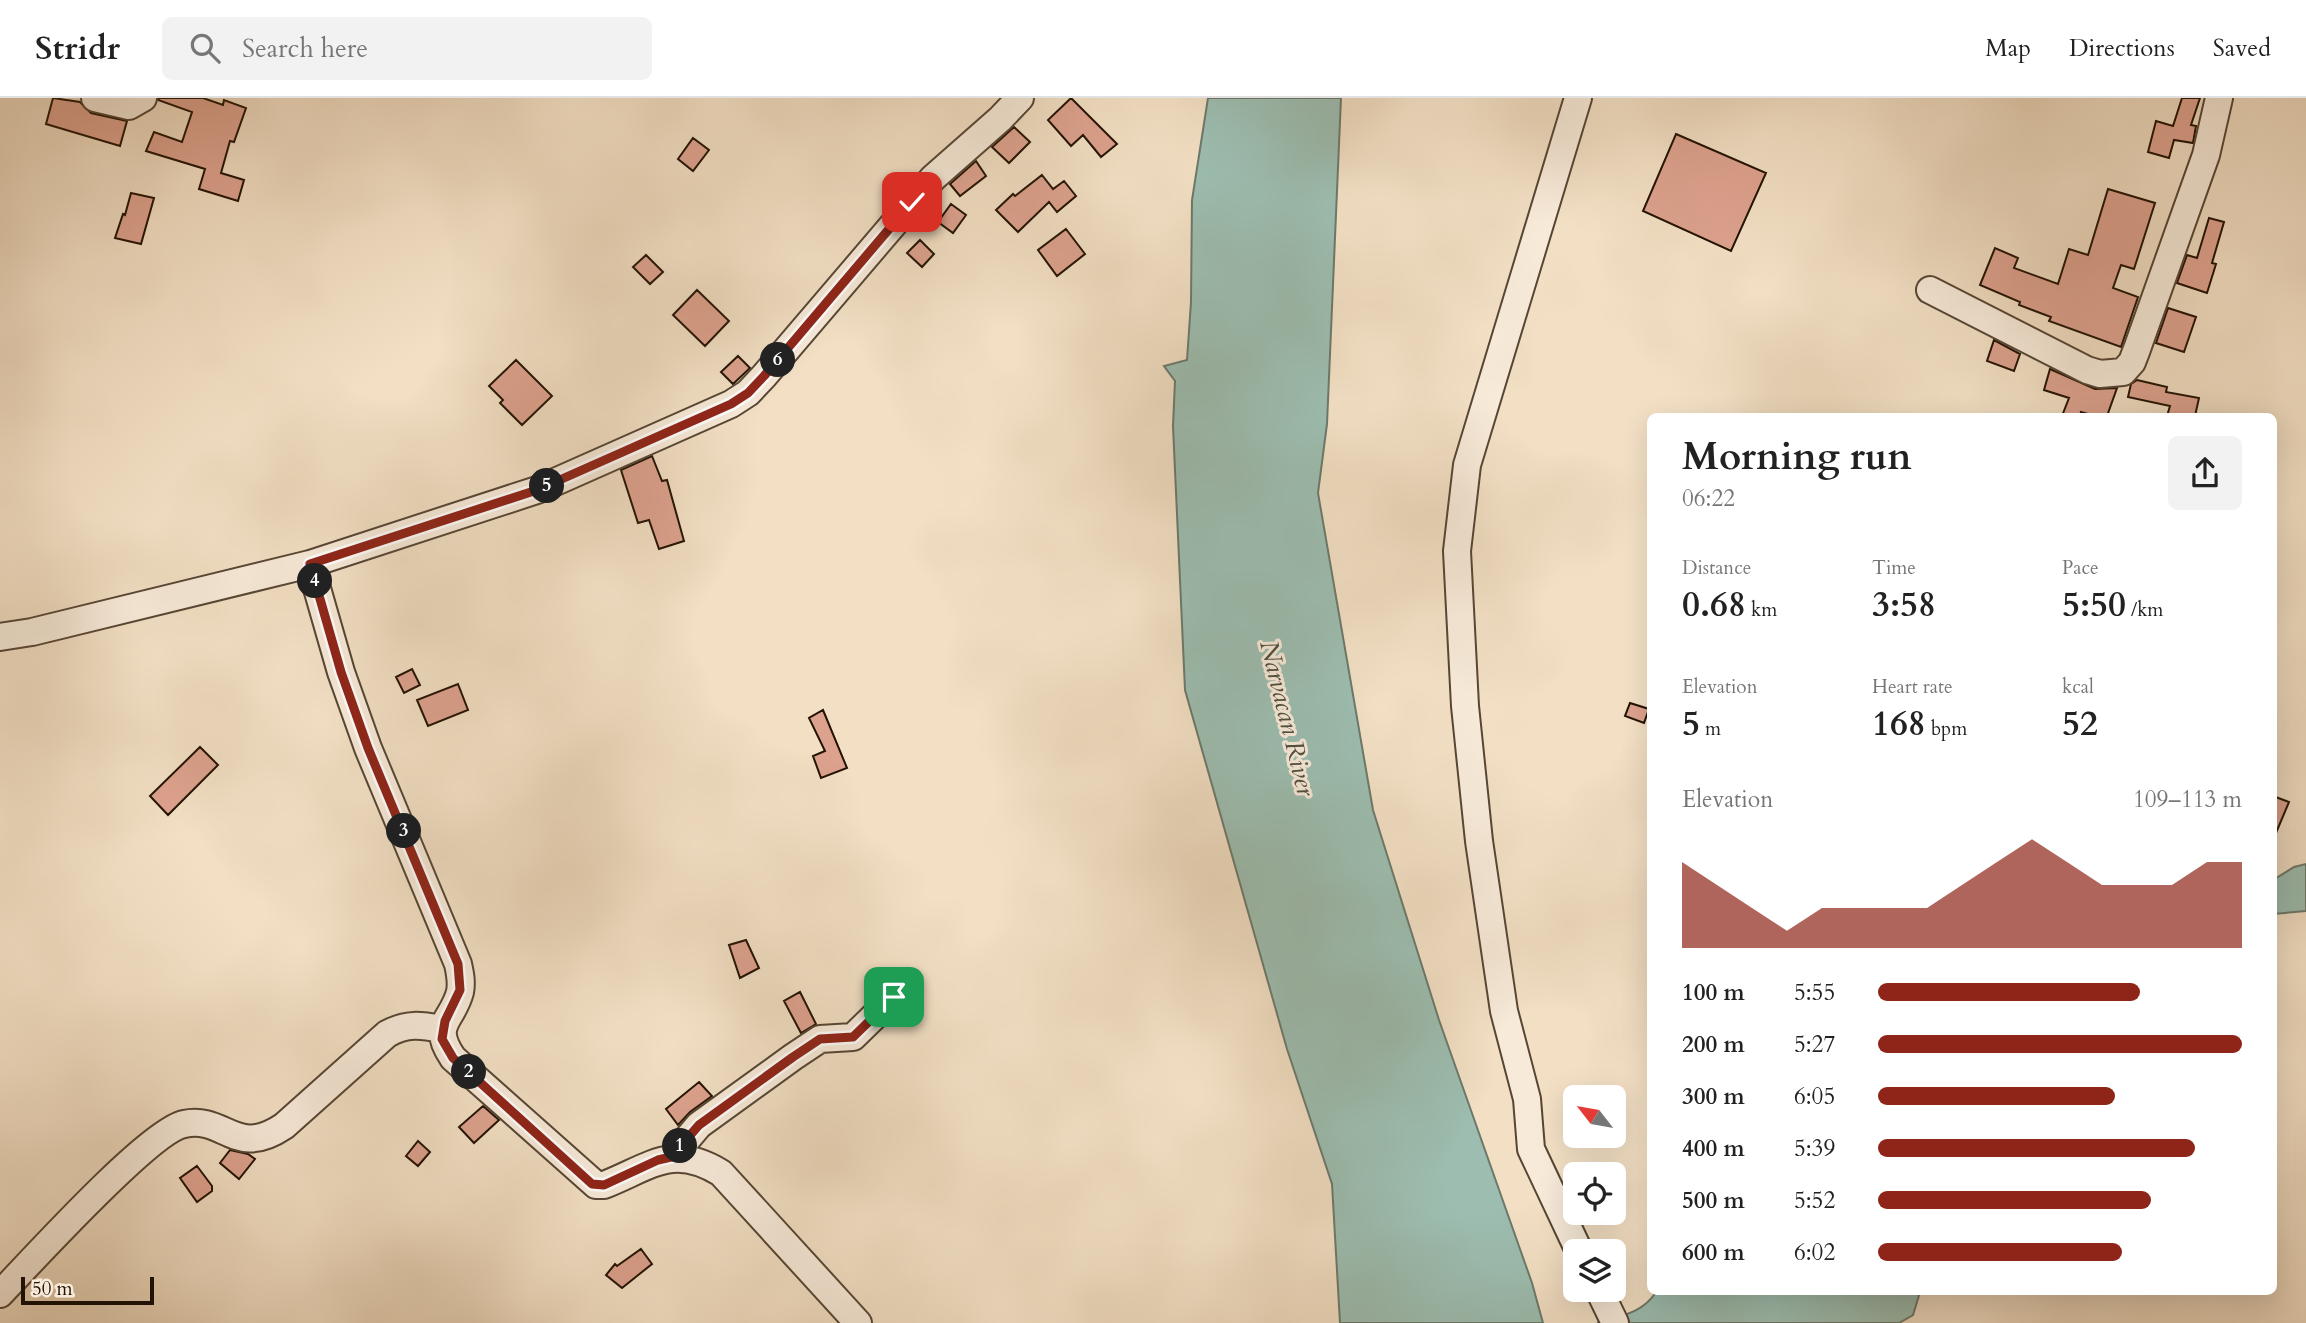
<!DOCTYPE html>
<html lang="en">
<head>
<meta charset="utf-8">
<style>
	body { margin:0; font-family:Cardo,serif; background:#f2f2f2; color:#222; height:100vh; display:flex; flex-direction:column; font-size:26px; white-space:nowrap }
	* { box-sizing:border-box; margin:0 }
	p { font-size:23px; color:#767676 }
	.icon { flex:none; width:38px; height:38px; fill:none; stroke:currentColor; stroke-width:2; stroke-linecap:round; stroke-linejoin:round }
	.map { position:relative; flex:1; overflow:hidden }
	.sheet { position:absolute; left:1647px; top:315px; width:630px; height:882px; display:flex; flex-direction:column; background:#fff; border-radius:10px; box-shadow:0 7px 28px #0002 }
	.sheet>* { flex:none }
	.needle { width:46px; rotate:301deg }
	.fabs { position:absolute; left:1563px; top:987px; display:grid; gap:14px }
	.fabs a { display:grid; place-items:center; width:63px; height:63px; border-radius:10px; background:#fff; box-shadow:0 7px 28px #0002; font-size:35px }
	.scale { position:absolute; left:21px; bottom:18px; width:133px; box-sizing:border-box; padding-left:7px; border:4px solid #231304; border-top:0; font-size:19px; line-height:24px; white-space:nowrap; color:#231304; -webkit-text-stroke:5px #f7ead9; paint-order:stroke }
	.pin { position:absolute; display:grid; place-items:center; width:60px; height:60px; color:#fff; margin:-30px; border-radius:14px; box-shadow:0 4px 10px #0006 }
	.km { position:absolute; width:35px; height:35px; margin:-18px; border-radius:50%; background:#222; color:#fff; font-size:19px; line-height:35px; text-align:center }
	.round { display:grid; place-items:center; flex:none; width:74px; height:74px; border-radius:10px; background:#f2f2f2 }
	.head { display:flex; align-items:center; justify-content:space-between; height:119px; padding:0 35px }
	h1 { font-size:38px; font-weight:600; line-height:52px }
	.figures { display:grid; grid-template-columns:repeat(3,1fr); gap:10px; height:119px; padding:7px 35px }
	.figures div { display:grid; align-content:center }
	.figures b { font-size:35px; font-weight:600 }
	.figures small { font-size:19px; font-weight:400 }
	.figures p { font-size:19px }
	.chart { height:196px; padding:14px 35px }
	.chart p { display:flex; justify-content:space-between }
	.chart svg { width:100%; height:126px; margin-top:7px; fill:#8f2418; opacity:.7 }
	ul { padding:0 35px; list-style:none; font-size:23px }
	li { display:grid; grid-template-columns:112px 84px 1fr; align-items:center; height:52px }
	li i { height:18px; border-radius:9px; background:#8f2418 }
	header { display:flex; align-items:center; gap:42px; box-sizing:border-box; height:98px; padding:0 35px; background:#fff; border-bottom:2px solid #e0e0e0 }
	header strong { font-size:33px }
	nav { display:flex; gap:38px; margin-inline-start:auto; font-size:24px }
	.search { width:490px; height:63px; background:#f2f2f2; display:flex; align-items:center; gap:18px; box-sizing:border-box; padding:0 24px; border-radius:10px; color:#767676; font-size:26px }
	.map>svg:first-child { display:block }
	.water { fill:#9cbdb0; stroke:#6c796b; stroke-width:2 }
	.building { fill:#dda28e; stroke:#231304; stroke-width:2 }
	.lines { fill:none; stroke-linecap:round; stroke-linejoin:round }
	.minor-casing { stroke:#574634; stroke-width:30 }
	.minor { stroke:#f7ead9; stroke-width:26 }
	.route-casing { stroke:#fff; stroke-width:14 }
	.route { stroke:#8f2418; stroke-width:9 }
	.labels { text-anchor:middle; stroke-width:6; stroke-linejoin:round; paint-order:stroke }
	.water-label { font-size:26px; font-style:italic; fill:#4d4e40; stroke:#f7ead9 }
</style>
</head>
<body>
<header>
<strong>Stridr</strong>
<div class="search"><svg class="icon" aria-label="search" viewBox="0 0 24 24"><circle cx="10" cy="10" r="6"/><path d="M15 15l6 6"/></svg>Search here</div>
<nav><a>Map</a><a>Directions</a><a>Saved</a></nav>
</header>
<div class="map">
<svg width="2306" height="1225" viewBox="0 0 2306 1225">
	<rect width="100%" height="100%" fill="#f2dfc4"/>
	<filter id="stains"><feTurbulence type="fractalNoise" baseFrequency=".00286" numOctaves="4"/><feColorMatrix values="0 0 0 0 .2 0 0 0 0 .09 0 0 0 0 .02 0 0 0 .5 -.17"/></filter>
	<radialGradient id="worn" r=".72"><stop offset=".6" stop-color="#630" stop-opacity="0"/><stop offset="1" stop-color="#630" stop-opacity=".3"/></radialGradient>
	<!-- water -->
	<path class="water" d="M 1208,0 L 1341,0 L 1327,326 L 1318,395 L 1373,712 L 1439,922 L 1532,1185 L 1543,1225 L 1340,1225 L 1332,1086 L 1287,951 L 1185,592 L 1173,328 L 1175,283 L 1164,268 L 1187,262 L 1191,204 L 1192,102 Z
		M 2306,766 L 2306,813 L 2273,816 L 2273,782 L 2294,769 Z
		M 1656,1194 L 1920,1194 L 1913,1217 L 1899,1225 L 1597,1225 C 1620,1218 1643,1215 1656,1194 Z"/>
	<!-- building -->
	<path class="building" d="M 53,0 L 80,4 L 91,15 L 127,23 L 120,48 L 46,26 Z
		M 159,0 L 203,0 L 223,7 L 224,2 L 246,10 L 234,44 L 230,43 L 221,75 L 244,82 L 238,103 L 199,91 L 205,71 L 146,53 L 154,34 L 182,44 L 192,14 L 158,2 Z
		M 1071,0 L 1117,46 L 1101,59 L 1083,37 L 1071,48 L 1048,22 Z
		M 2182,0 L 2200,0 L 2191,27 L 2196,28 L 2193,45 L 2174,42 L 2169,60 L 2148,54 L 2156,23 L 2173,28 Z
		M 1014,29 L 1030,44 L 1009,65 L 992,49 Z
		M 1676,36 L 1766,75 L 1731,153 L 1643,113 Z
		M 693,40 L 709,52 L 693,73 L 678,61 Z
		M 976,63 L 986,78 L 960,98 L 950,86 Z
		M 1042,77 L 1053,91 L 1064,83 L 1076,98 L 1057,114 L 1049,104 L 1018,134 L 996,112 L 1013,96 L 1015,98 Z
		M 2108,91 L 2155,105 L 2134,171 L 2121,167 L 2113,190 L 2138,199 L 2121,249 L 2049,223 L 2051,219 L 2019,207 L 2020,204 L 1980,187 L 1995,150 L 2018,160 L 2014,170 L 2058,186 L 2069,151 L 2088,157 Z
		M 131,95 L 154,100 L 141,146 L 115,140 L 123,116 L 125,117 Z
		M 951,106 L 966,117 L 953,135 L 938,124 Z
		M 2209,120 L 2224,124 L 2212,165 L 2216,166 L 2207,195 L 2177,185 L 2187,157 L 2197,160 Z
		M 1066,131 L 1085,156 L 1057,178 L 1038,152 Z
		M 920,142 L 934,156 L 922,169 L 907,155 Z
		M 646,157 L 663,174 L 650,186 L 633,169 Z
		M 697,192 L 729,223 L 705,248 L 673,217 Z
		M 2168,210 L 2196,219 L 2184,254 L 2156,245 Z
		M 1994,242 L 2020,256 L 2014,273 L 1987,263 Z
		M 738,258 L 750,270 L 733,286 L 721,274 Z
		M 516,262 L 552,298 L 522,327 L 500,305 L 503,302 L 489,288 Z
		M 2050,271 L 2095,291 L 2117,290 L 2107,318 L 2095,318 L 2081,314 L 2080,318 L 2062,318 L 2069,300 L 2044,292 Z
		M 2137,282 L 2167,289 L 2166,294 L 2199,300 L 2195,318 L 2167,318 L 2170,308 L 2128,299 L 2131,286 Z
		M 652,358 L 662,383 L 667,382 L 684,443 L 659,451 L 649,422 L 638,425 L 621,372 Z
		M 412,571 L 420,587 L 404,595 L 396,579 Z
		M 458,586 L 468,612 L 428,628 L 417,602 Z
		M 1630,605 L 1649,611 L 1644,625 L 1625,618 Z
		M 823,612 L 847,670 L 821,680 L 813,658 L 825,653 L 809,620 Z
		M 200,649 L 218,667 L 168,717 L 150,698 Z
		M 2273,698 L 2289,704 L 2273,742 Z
		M 746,842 L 759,870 L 740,880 L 729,847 Z
		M 800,894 L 816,926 L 801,935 L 784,903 Z
		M 699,984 L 712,998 L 690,1014 L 678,1027 L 666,1011 Z
		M 483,1008 L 499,1022 L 474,1045 L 459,1029 Z
		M 418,1043 L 430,1054 L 418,1068 L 406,1058 Z
		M 230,1052 L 248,1056 L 255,1061 L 239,1081 L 220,1065 Z
		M 197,1068 L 212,1088 L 212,1093 L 197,1104 L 180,1080 Z
		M 641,1151 L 652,1166 L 622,1190 L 606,1177 L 615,1166 L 617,1168 Z"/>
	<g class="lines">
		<defs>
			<path id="minor" d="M 95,0 L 129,8 L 143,0
				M 1578,0 L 1467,367 L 1457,453 L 1465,608 L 1479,743 L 1504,913 L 1527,1001 L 1531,1051 L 1579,1153
				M 1930,192 L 2087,272 L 2100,276 L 2123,274 L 2132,264 L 2137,251 L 2206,57 L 2219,0
				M 310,466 L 341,574 L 368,650 L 458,866 C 460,875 462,884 460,894 C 452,924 430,926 453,960 L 596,1087 L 604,1087 C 650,1069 672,1045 721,1075 L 858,1225
				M 0,539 L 32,534 L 310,466 L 537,392 L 731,306 L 748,295 L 764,278 L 933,80 L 1000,21 L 1020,0
				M 671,1060 L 699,1027 L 793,959 L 820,941 L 853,939 L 894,899
				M 1599,1192 L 1615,1225
				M 0,1196 C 31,1164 149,1033 184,1026 C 225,1017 235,1061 284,1028 L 387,936 C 407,925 420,927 442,931"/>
		</defs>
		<!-- minor casing -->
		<use href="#minor" class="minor-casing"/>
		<!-- minor -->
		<use href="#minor" class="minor"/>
	</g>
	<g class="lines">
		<defs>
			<path id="route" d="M 894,899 L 853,939 L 820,941 L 793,959 L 699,1027 L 671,1059 L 658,1062 L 604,1087 L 592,1086 L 453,960 L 442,941 L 445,923 L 460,892 L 458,866 L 368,650 L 341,574 L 310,466 L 537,392 L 731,306 L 748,295 L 764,278 L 912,104"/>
		</defs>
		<!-- route casing -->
		<use href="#route" class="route-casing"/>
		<!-- route -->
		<use href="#route" class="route"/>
	</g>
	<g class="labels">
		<!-- water labels -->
		<g class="water-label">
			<text transform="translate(1288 620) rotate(76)" y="9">Narvacan River</text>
		</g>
	</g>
	<rect width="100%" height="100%" filter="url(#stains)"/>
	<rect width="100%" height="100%" fill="url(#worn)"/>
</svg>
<div class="fabs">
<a><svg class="needle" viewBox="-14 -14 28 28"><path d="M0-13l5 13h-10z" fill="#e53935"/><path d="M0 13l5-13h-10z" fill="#767676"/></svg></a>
<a><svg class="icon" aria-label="locate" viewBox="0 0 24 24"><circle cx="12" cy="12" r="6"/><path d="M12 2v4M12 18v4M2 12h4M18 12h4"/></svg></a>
<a><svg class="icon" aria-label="layers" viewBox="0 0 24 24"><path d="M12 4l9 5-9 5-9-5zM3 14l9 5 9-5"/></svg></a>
</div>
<div class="scale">50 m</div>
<div class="pin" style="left:894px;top:899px;background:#1e9e55"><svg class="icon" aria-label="arrive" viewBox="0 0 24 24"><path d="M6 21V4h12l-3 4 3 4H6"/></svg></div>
<div class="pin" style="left:912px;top:104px;background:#d93025"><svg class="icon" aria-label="check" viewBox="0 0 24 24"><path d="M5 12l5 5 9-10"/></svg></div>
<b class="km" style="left:680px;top:1048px">1</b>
<b class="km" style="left:469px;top:974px">2</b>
<b class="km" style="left:404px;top:733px">3</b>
<b class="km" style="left:315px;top:483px">4</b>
<b class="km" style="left:547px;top:388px">5</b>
<b class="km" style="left:778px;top:262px">6</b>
<section class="sheet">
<div class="head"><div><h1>Morning run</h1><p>06:22</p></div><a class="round"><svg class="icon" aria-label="share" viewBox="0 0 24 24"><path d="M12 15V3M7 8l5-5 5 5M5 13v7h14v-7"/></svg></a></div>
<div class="figures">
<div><p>Distance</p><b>0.68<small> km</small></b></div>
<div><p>Time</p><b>3:58</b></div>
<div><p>Pace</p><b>5:50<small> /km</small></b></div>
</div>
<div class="figures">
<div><p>Elevation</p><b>5<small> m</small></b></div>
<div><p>Heart rate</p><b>168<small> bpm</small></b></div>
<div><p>kcal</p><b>52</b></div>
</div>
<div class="chart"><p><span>Elevation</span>109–113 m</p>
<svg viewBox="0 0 160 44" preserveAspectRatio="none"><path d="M0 44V14L10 22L20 30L30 38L40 30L50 30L60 30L70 30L80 22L90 14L100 6L110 14L120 22L130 22L140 22L150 14L160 14V44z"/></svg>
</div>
<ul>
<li><b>100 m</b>5:55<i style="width:72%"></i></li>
<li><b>200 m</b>5:27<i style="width:100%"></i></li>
<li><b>300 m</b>6:05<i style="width:65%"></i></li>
<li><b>400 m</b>5:39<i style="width:87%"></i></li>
<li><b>500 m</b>5:52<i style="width:75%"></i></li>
<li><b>600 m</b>6:02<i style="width:67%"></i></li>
</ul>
</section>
</div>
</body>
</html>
